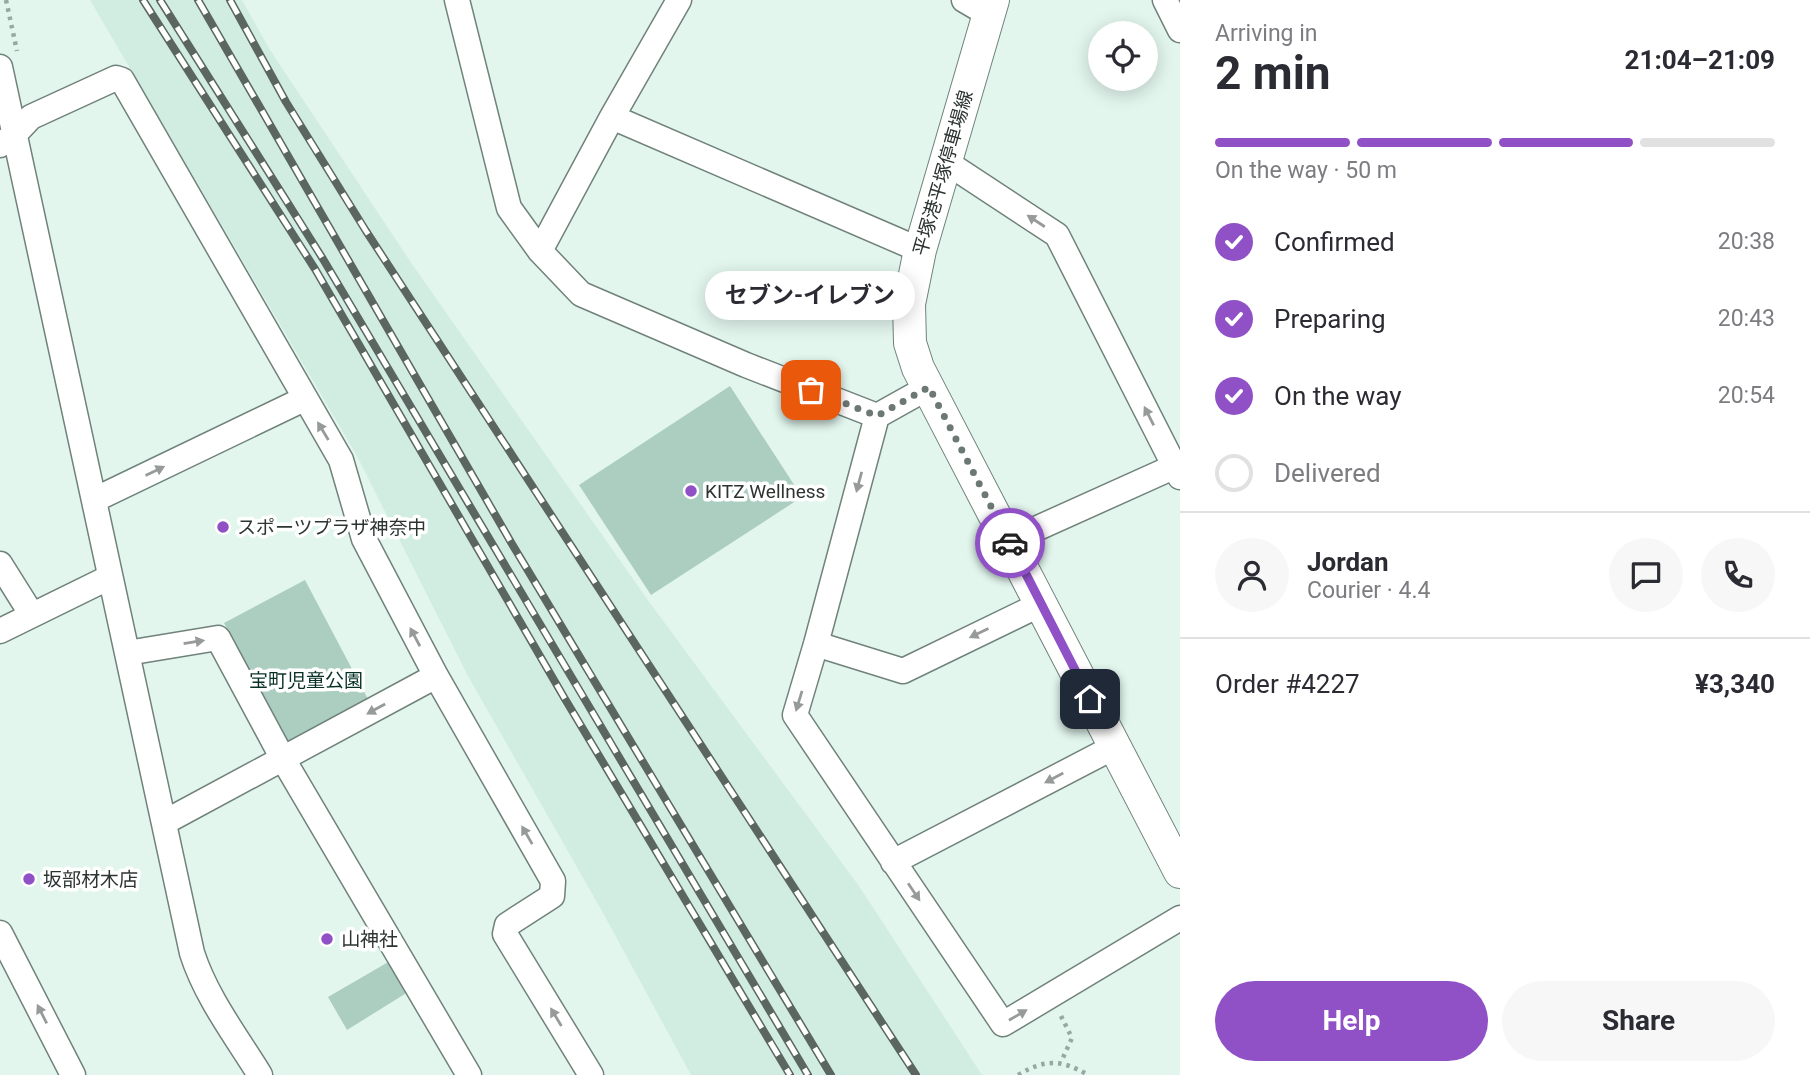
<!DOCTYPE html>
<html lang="en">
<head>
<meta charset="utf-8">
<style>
	body { margin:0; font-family:Roboto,"Noto Sans JP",sans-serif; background:#f7f7f7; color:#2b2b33; height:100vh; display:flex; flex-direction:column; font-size:26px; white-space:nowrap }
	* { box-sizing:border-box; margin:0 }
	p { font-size:23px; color:#7c7c81 }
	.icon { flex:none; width:38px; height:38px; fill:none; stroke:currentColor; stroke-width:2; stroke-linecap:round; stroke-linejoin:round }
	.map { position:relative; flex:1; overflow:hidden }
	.side { display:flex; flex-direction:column; background:#fff; width:630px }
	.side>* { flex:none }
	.tools { position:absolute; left:1088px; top:21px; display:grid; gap:14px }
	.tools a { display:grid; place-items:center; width:70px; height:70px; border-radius:50%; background:#fff; box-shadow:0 4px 18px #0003; font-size:35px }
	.pin { position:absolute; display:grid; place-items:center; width:60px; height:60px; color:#fff; margin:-30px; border-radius:14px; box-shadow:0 4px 10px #0006 }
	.courier { position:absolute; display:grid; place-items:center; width:70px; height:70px; margin:-35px; border:5px solid #9051c7; border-radius:50%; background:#fff; color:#222; box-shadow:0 2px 9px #0007 }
	.bubble { position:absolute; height:49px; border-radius:24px; background:#fff; box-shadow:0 4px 18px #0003; font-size:23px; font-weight:700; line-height:49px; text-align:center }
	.head em { font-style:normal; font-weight:700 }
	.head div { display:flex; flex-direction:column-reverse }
	.head { display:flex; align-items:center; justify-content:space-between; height:119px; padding:0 35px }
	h1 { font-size:46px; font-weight:700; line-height:52px }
	.bar { display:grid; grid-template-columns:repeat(4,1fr); gap:10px 7px; align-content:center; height:84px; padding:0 35px }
	.bar i { height:9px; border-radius:5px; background:#e1e1e2 }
	.bar .current { background:#9051c7 }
	.bar p { grid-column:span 4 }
	.line { display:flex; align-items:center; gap:18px; padding:0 35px; border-top:2px solid #e1e1e2 }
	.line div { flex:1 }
	.round { display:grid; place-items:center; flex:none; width:74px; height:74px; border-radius:37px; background:#f7f7f7 }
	ol { padding:0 35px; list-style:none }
	li { display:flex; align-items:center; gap:21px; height:77px }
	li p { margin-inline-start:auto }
	li .icon { padding:7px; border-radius:50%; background:#9051c7; color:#fff; stroke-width:4 }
	li:last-child { color:#7c7c81 }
	li i { width:38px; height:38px; border:4px solid #e1e1e2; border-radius:50% }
	.primary-button { display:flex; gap:14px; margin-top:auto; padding:14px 35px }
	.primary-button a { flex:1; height:80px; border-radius:42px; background:#9051c7; color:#fff; font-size:28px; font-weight:700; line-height:80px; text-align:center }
	.primary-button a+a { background:#f7f7f7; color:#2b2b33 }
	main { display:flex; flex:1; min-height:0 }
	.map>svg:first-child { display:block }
	.built { fill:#d1ece1 }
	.green { fill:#abcec0 }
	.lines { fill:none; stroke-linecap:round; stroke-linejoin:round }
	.minor-casing { stroke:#70827b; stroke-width:27 }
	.major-casing { stroke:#70827b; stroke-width:34 }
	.path { stroke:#98a7a1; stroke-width:4.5; stroke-dasharray:3.5 5; stroke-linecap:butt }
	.minor { stroke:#fff; stroke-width:24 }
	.major { stroke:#fff; stroke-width:32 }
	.rail-casing { stroke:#5b6662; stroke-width:8 }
	.rail { stroke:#fff; stroke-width:5; stroke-dasharray:16; stroke-linecap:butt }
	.oneway { fill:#969a98 }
	.done { stroke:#6c7873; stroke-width:7; stroke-dasharray:0 12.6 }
	.route { stroke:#9051c7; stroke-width:9 }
	.poi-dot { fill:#9051c7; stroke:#fff; stroke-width:2.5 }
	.labels { text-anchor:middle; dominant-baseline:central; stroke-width:7; stroke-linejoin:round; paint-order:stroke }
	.street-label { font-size:19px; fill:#2c3431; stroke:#fff }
	.poi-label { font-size:19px; fill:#2c3431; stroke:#fff; text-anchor:start }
	.park-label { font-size:19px; fill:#083125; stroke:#fff }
</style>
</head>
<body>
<main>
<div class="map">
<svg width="1180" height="1075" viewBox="0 0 1180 1075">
	<rect width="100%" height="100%" fill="#e2f6ee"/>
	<!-- built -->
	<path class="built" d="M90 0H242L270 50 414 267 647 599 859 886 982 1075H691L602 911 468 676 357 456Z"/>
	<!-- green -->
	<path class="green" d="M730 386 802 497 651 595 579 485Z
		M305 580 370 703 290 746 224 623Z
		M390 961 408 992 347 1030 328 997Z"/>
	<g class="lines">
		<defs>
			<path id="minor" d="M457 0 509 208 540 251 581 294 746 365 877 416
				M964 0 988 14
				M1165 0 1180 30
				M0 67 192 953C206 997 236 1036 260 1075
				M612 117 920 250
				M0 145 14 135 31 117 116 78 122 80 341 460 364 539 436 676 553 881 552 896 507 925 505 934 591 1075
				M946 162 1057 235 1180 477
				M540 251 612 117 679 0
				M929 387 877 416 816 644 795 715 1003 1024 1180 918
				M94 500 304 399
				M1009 541 1180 464
				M0 564 32 615
				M0 631 110 577
				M816 644 903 671 1041 604
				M127 653 218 638 283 759 469 1075
				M165 822 436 676
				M893 862 1114 747
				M0 933 73 1075"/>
			<path id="major" d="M993 0 920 250 909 304 910 343 918 368 1180 872"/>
		</defs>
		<!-- minor casing -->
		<use href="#minor" class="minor-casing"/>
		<!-- major casing -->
		<use href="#major" class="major-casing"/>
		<!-- path -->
		<path class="path" d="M6 0 17 51
			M1061 1016 1072 1038 1061 1062
			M1018 1075C1045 1059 1061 1059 1088 1075"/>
		<!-- minor -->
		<use href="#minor" class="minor"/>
		<!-- major -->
		<use href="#major" class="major"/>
		<defs>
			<path id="rail" d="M143 0 315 269 565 699 790 1075
				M160 0 323 259 808 1075
				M198 0 512 544 831 1075
				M230 0 286 102 366 231 916 1075"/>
		</defs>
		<!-- rail casing -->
		<use href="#rail" class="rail-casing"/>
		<!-- rail -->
		<use href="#rail" class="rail"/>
	</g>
	<!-- one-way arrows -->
	<defs><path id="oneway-solid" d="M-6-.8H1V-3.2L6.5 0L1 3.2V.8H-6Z" transform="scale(1.75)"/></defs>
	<g class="oneway">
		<use href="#oneway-solid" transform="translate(1036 221) rotate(-147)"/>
		<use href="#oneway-solid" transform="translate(1149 416) rotate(-117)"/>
		<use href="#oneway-solid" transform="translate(323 431) rotate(-121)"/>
		<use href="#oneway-solid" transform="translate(155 471) rotate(-26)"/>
		<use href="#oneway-solid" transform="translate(859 482) rotate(105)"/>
		<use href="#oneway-solid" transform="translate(979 633) rotate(154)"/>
		<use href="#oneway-solid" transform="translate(415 637) rotate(-118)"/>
		<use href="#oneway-solid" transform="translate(194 642) rotate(-9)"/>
		<use href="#oneway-solid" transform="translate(799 701) rotate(107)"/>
		<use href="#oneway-solid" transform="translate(376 709) rotate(151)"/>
		<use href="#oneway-solid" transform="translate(1054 778) rotate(152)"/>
		<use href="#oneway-solid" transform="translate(527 835) rotate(-120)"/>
		<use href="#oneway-solid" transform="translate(914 892) rotate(56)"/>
		<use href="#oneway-solid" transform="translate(42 1014) rotate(-117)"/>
		<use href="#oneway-solid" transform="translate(1018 1015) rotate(-30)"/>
		<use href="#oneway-solid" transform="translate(556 1017) rotate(-121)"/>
	</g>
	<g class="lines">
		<!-- done -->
		<path class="done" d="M811 390 877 416 929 387 1010 543"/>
		<!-- route -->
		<path class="route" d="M1010 543 1090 699"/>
	</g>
	<!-- markers -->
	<g class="poi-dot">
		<circle cx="691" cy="491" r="7"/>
		<circle cx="223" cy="527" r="7"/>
		<circle cx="29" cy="879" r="7"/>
		<circle cx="327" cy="939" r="7"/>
	</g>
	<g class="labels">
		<!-- street labels -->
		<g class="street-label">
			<text transform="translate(943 173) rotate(-74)">平塚港平塚停車場線</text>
		</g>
		<!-- poi labels -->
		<g class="poi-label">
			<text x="705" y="491">KITZ Wellness</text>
			<text x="237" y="527">スポーツプラザ神奈中</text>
			<text x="43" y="879">坂部材木店</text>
			<text x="341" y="939">山神社</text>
		</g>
		<!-- park labels -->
		<g class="park-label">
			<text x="306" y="680">宝町児童公園</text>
		</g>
	</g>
</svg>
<div class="tools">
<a><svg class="icon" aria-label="locate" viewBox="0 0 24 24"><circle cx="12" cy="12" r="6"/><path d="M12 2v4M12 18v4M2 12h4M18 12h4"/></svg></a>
</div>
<div class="pin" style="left:811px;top:390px;background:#ea580c"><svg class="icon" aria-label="bag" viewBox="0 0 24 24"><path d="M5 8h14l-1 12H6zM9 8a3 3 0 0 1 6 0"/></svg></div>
<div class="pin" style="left:1090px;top:699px;background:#1f2937"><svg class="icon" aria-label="home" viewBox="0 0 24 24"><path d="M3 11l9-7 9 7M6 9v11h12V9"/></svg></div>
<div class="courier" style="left:1010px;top:543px"><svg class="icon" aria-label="car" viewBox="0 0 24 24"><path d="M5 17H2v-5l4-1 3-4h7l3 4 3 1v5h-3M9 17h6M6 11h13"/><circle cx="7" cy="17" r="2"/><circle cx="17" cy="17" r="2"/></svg></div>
<div class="bubble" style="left:705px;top:271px;width:210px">セブン-イレブン</div>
</div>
<section class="side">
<div class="head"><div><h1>2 min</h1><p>Arriving in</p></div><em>21:04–21:09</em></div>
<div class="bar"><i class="current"></i><i class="current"></i><i class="current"></i><i></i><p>On the way · 50 m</p></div>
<ol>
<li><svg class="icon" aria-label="check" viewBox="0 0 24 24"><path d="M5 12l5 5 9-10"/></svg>Confirmed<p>20:38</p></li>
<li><svg class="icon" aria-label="check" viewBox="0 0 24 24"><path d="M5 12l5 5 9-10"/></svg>Preparing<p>20:43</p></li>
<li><svg class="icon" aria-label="check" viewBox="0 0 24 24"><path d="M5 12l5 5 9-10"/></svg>On the way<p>20:54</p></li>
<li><i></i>Delivered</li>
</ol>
<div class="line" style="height:126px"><a class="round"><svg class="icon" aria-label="person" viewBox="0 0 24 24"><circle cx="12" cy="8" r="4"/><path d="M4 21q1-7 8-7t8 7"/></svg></a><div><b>Jordan</b><p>Courier · 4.4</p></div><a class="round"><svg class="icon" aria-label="chat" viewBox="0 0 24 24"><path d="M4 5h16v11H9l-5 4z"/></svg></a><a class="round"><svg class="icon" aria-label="phone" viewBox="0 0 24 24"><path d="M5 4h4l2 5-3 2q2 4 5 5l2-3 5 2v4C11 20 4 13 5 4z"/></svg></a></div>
<div class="line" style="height:91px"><div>Order #4227</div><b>¥3,340</b></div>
<div class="primary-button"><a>Help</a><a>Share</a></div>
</section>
</main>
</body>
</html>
